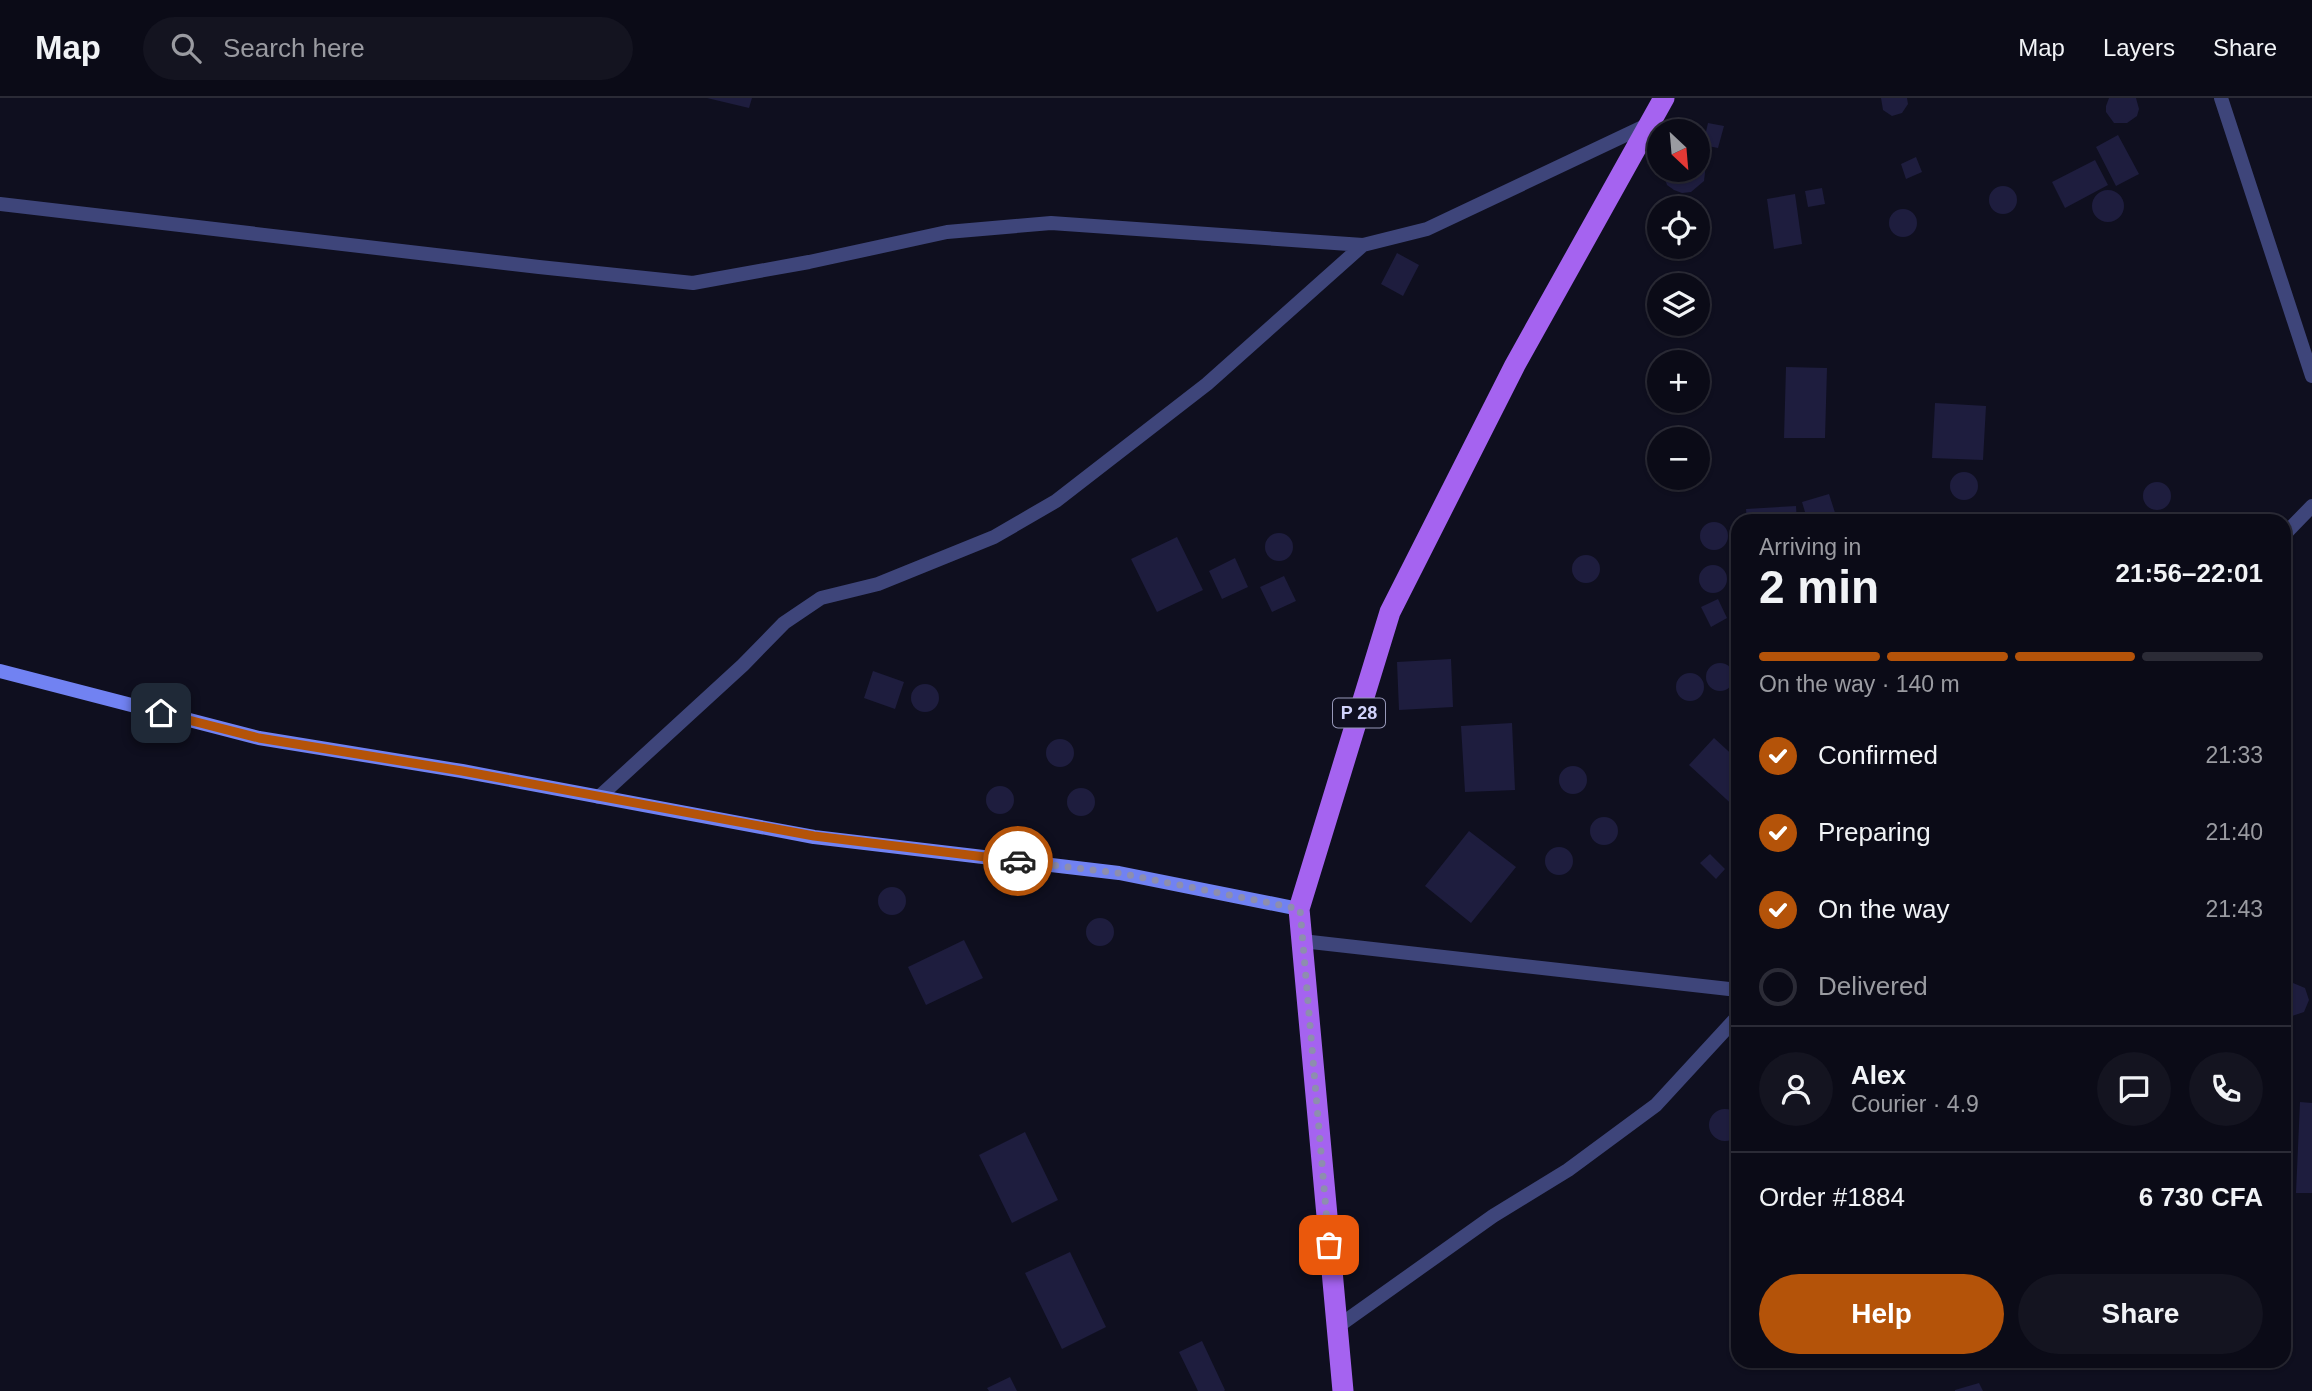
<!DOCTYPE html>
<html lang="en">
<head>
<meta charset="utf-8">
<style>
	body { margin:0; font-family:Helvetica,sans-serif; background:#141420; color:#f1f3f6; height:100vh; display:flex; flex-direction:column; font-size:26px; white-space:nowrap }
	* { box-sizing:border-box; margin:0 }
	p { font-size:23px; color:#9a9ba1 }
	.icon { flex:none; width:38px; height:38px; fill:none; stroke:currentColor; stroke-width:2; stroke-linecap:round; stroke-linejoin:round }
	.map { position:relative; flex:1; overflow:hidden }
	.side { position:absolute; left:1731px; top:416px; width:560px; height:854px; display:flex; flex-direction:column; background:#0b0b17; border-radius:21px; box-shadow:0 2px 5px #0004,0 0 0 2px #2b2b36 }
	.side>* { flex:none }
	.needle { width:46px; rotate:154deg }
	.controls { position:absolute; left:1647px; top:21px; display:grid; gap:14px }
	.controls a { display:grid; place-items:center; width:63px; height:63px; border-radius:50%; background:#0b0b17; box-shadow:0 2px 5px #0004,0 0 0 2px #2b2b36; font-size:35px }
	.pin { position:absolute; display:grid; place-items:center; width:60px; height:60px; color:#fff; margin:-30px; border-radius:14px; box-shadow:0 4px 10px #0006 }
	.courier { position:absolute; display:grid; place-items:center; width:70px; height:70px; margin:-35px; border:5px solid #b45309; border-radius:50%; background:#fff; color:#222; box-shadow:0 2px 9px #0007 }
	.headline em { font-style:normal; font-weight:700 }
	.headline div { display:flex; flex-direction:column-reverse }
	.headline { display:flex; align-items:center; justify-content:space-between; height:119px; padding:0 28px }
	h1 { font-size:46px; font-weight:700; line-height:52px }
	.bar { display:grid; grid-template-columns:repeat(4,1fr); gap:10px 7px; align-content:center; height:84px; padding:0 28px }
	.bar i { height:9px; border-radius:5px; background:#2b2b36 }
	.bar .selected { background:#b45309 }
	.bar p { grid-column:span 4 }
	.line { display:flex; align-items:center; gap:18px; padding:0 28px; border-top:2px solid #2b2b36 }
	.line div { flex:1 }
	.round { display:grid; place-items:center; flex:none; width:74px; height:74px; border-radius:37px; background:#141420 }
	ol { padding:0 28px; list-style:none }
	li { display:flex; align-items:center; gap:21px; height:77px }
	li p { margin-inline-start:auto }
	li .icon { padding:7px; border-radius:50%; background:#b45309; color:#fff; stroke-width:4 }
	li:last-child { color:#9a9ba1 }
	li i { width:38px; height:38px; border:4px solid #2b2b36; border-radius:50% }
	.primary-button { display:flex; gap:14px; margin-top:auto; padding:14px 28px }
	.primary-button a { flex:1; height:80px; border-radius:42px; background:#b45309; color:#fff; font-size:28px; font-weight:700; line-height:80px; text-align:center }
	.primary-button a+a { background:#141420; color:#f1f3f6 }
	header { display:flex; align-items:center; gap:42px; box-sizing:border-box; height:98px; padding:0 35px; background:#0b0b17; border-bottom:2px solid #2b2b36 }
	header strong { font-size:33px }
	nav { display:flex; gap:38px; margin-inline-start:auto; font-size:24px }
	.search { width:490px; height:63px; background:#141420; display:flex; align-items:center; gap:18px; box-sizing:border-box; padding:0 24px; border-radius:38px; color:#9a9ba1; font-size:26px }
	.map>svg:first-child { display:block }
	.building { fill:#1e1d3e }
	.lines { fill:none; stroke-linecap:round; stroke-linejoin:round }
	.street { stroke:#3e457a; stroke-width:14 }
	.secondary { stroke:#7182f2; stroke-width:14 }
	.primary { stroke:#a563f0; stroke-width:21 }
	.done { stroke:#8d8eae; stroke-width:7; stroke-dasharray:0 12.6 }
	.route { stroke:#b45309; stroke-width:9 }
	.labels { text-anchor:middle; dominant-baseline:central; stroke-width:5; stroke-linejoin:round; paint-order:stroke }
	.shield { fill:#0f0f1f; stroke:#9798b9; stroke-width:2 }
	.shield-label { font-size:18px; font-weight:bold; fill:#d1d3fb }
</style>
</head>
<body>
<header>
<strong>Map</strong>
<div class="search"><svg class="icon" aria-label="search" viewBox="0 0 24 24"><circle cx="10" cy="10" r="6"/><path d="M15 15l6 6"/></svg>Search here</div>
<nav><a>Map</a><a>Layers</a><a>Share</a></nav>
</header>
<div class="map">
<svg width="2312" height="1293" viewBox="0 0 2312 1293">
	<rect width="100%" height="100%" fill="#0f0f1f"/>
	<!-- building -->
	<path class="building" d="M707 0H752L749 10Z
		M1881 0H1907L1908 6 1902 15 1892 18 1883 12Z
		M2109 0H2136L2139 11 2137 18 2127 25H2114L2106 14V8Z
		M1683 21 1697 26 1694 33H1677Z
		M1708 25 1724 28 1718 50 1703 47Z
		M2118 37 2139 76 2116 88 2096 49Z
		M1698 56 1706 66 1704 83 1691 94 1682 95 1674 92 1667 87 1662 72H1698Z
		M1916 59 1922 74 1906 81 1901 66Z
		M2095 62 2108 87 2065 110 2052 84Z
		M1989 102a14 14 0 1 1 28 0a14 14 0 1 1-28 0Z
		M1822 90 1825 106 1808 109 1805 93Z
		M2092 108a16 16 0 1 1 32 0a16 16 0 1 1-32 0Z
		M1795 96 1802 146 1774 151 1767 101Z
		M1889 125a14 14 0 1 1 28 0a14 14 0 1 1-28 0Z
		M1397 155 1419 167 1403 198 1381 186Z
		M1786 269 1827 270 1825 340H1784Z
		M1935 305 1986 308 1983 362 1932 360Z
		M1950 388a14 14 0 1 1 28 0a14 14 0 1 1-28 0Z
		M2143 398a14 14 0 1 1 28 0a14 14 0 1 1-28 0Z
		M1829 396 1838 424H1808L1802 404Z
		M1796 408 1797 424H1747L1746 411Z
		M1948 419H1954L1962 424H1939Z
		M1700 438a14 14 0 1 1 28 0a14 14 0 1 1-28 0Z
		M1265 449a14 14 0 1 1 28 0a14 14 0 1 1-28 0Z
		M1177 439 1203 492 1157 514 1131 461Z
		M1572 471a14 14 0 1 1 28 0a14 14 0 1 1-28 0Z
		M1235 460 1248 489 1222 501 1209 473Z
		M1699 481a14 14 0 1 1 28 0a14 14 0 1 1-28 0Z
		M1284 478 1296 503 1272 514 1260 489Z
		M1718 501 1727 520 1711 529 1701 509Z
		M1737 527H1738V546L1732 544Z
		M1451 561 1453 609 1399 612 1397 564Z
		M1706 579a14 14 0 1 1 28 0a14 14 0 1 1-28 0Z
		M873 573 904 584 895 611 864 600Z
		M1676 589a14 14 0 1 1 28 0a14 14 0 1 1-28 0Z
		M911 600a14 14 0 1 1 28 0a14 14 0 1 1-28 0Z
		M1512 625 1515 692 1465 694 1461 628Z
		M1714 640 1738 662V712L1689 667Z
		M1046 655a14 14 0 1 1 28 0a14 14 0 1 1-28 0Z
		M1559 682a14 14 0 1 1 28 0a14 14 0 1 1-28 0Z
		M986 702a14 14 0 1 1 28 0a14 14 0 1 1-28 0Z
		M1067 704a14 14 0 1 1 28 0a14 14 0 1 1-28 0Z
		M1590 733a14 14 0 1 1 28 0a14 14 0 1 1-28 0Z
		M1469 733 1516 769 1471 825 1425 788Z
		M1545 763a14 14 0 1 1 28 0a14 14 0 1 1-28 0Z
		M1710 756 1725 771 1716 781 1700 765Z
		M878 803a14 14 0 1 1 28 0a14 14 0 1 1-28 0Z
		M1086 834a14 14 0 1 1 28 0a14 14 0 1 1-28 0Z
		M964 842 983 880 926 907 908 869Z
		M2293 885 2305 890 2309 902 2304 914 2292 918 2284 915V888Z
		M2300 1004 2312 1005V1095H2296Z
		M1709 1027a16 16 0 1 1 32 0a16 16 0 1 1-32 0Z
		M1025 1034 1058 1102 1012 1125 979 1057Z
		M1070 1154 1106 1229 1062 1251 1025 1175Z
		M1202 1243 1225 1292 1224 1293H1198L1179 1254Z
		M1010 1279 1017 1293H989L987 1290Z
		M1979 1285 1983 1293H1955V1292Z"/>
	<g class="lines">
		<!-- street -->
		<path class="street" d="M2221 0 2312 278
			M0 106 539 169 693 185 809 164 947 134 1051 125 1363 147
			M2284 437 2312 408
			M599 699 743 567 784 525 821 500 878 486 994 439 1056 403 1207 286 1363 147 1427 131 1649 26
			M1302 843 1738 892
			M1337 1229 1493 1118 1568 1072 1656 1007 1738 918"/>
		<!-- secondary -->
		<path class="secondary" d="M0 573 259 640 462 673 814 739 1119 775 1299 811"/>
		<!-- primary -->
		<path class="primary" d="M1343 1293 1299 811 1390 514 1515 267 1664 0"/>
	</g>
	<g class="lines">
		<!-- done -->
		<path class="done" d="M1018 763 1119 775 1300 811 1329 1147"/>
		<!-- route -->
		<path class="route" d="M161 615 259 640 462 673 814 738 1018 763"/>
	</g>
	<g class="labels">
		<!-- shield labels -->
		<rect class="shield" x="1333" y="600.5" width="52" height="29" rx="5"/>
		<g class="shield-label">
			<text x="1359" y="615">P 28</text>
		</g>
	</g>
</svg>
<div class="controls">
<a><svg class="needle" viewBox="-14 -14 28 28"><path d="M0-13l5 13h-10z" fill="#e53935"/><path d="M0 13l5-13h-10z" fill="#9a9ba1"/></svg></a>
<a><svg class="icon" aria-label="locate" viewBox="0 0 24 24"><circle cx="12" cy="12" r="6"/><path d="M12 2v4M12 18v4M2 12h4M18 12h4"/></svg></a>
<a><svg class="icon" aria-label="layers" viewBox="0 0 24 24"><path d="M12 4l9 5-9 5-9-5zM3 14l9 5 9-5"/></svg></a>
<a>+</a>
<a>−</a>
</div>
<div class="pin" style="left:1329px;top:1147px;background:#ea580c"><svg class="icon" aria-label="bag" viewBox="0 0 24 24"><path d="M5 8h14l-1 12H6zM9 8a3 3 0 0 1 6 0"/></svg></div>
<div class="pin" style="left:161px;top:615px;background:#1f2937"><svg class="icon" aria-label="home" viewBox="0 0 24 24"><path d="M3 11l9-7 9 7M6 9v11h12V9"/></svg></div>
<div class="courier" style="left:1018px;top:763px"><svg class="icon" aria-label="car" viewBox="0 0 24 24"><path d="M5 17H2v-5l4-1 3-4h7l3 4 3 1v5h-3M9 17h6M6 11h13"/><circle cx="7" cy="17" r="2"/><circle cx="17" cy="17" r="2"/></svg></div>
<section class="side">
<div class="headline"><div><h1>2 min</h1><p>Arriving in</p></div><em>21:56–22:01</em></div>
<div class="bar"><i class="selected"></i><i class="selected"></i><i class="selected"></i><i></i><p>On the way · 140 m</p></div>
<ol>
<li><svg class="icon" aria-label="check" viewBox="0 0 24 24"><path d="M5 12l5 5 9-10"/></svg>Confirmed<p>21:33</p></li>
<li><svg class="icon" aria-label="check" viewBox="0 0 24 24"><path d="M5 12l5 5 9-10"/></svg>Preparing<p>21:40</p></li>
<li><svg class="icon" aria-label="check" viewBox="0 0 24 24"><path d="M5 12l5 5 9-10"/></svg>On the way<p>21:43</p></li>
<li><i></i>Delivered</li>
</ol>
<div class="line" style="height:126px"><a class="round"><svg class="icon" aria-label="person" viewBox="0 0 24 24"><circle cx="12" cy="8" r="4"/><path d="M4 21q1-7 8-7t8 7"/></svg></a><div><b>Alex</b><p>Courier · 4.9</p></div><a class="round"><svg class="icon" aria-label="chat" viewBox="0 0 24 24"><path d="M4 5h16v11H9l-5 4z"/></svg></a><a class="round"><svg class="icon" aria-label="phone" viewBox="0 0 24 24"><path d="M5 4h4l2 5-3 2q2 4 5 5l2-3 5 2v4C11 20 4 13 5 4z"/></svg></a></div>
<div class="line" style="height:91px"><div>Order #1884</div><b>6 730 CFA</b></div>
<div class="primary-button"><a>Help</a><a>Share</a></div>
</section>
</div>
</body>
</html>
